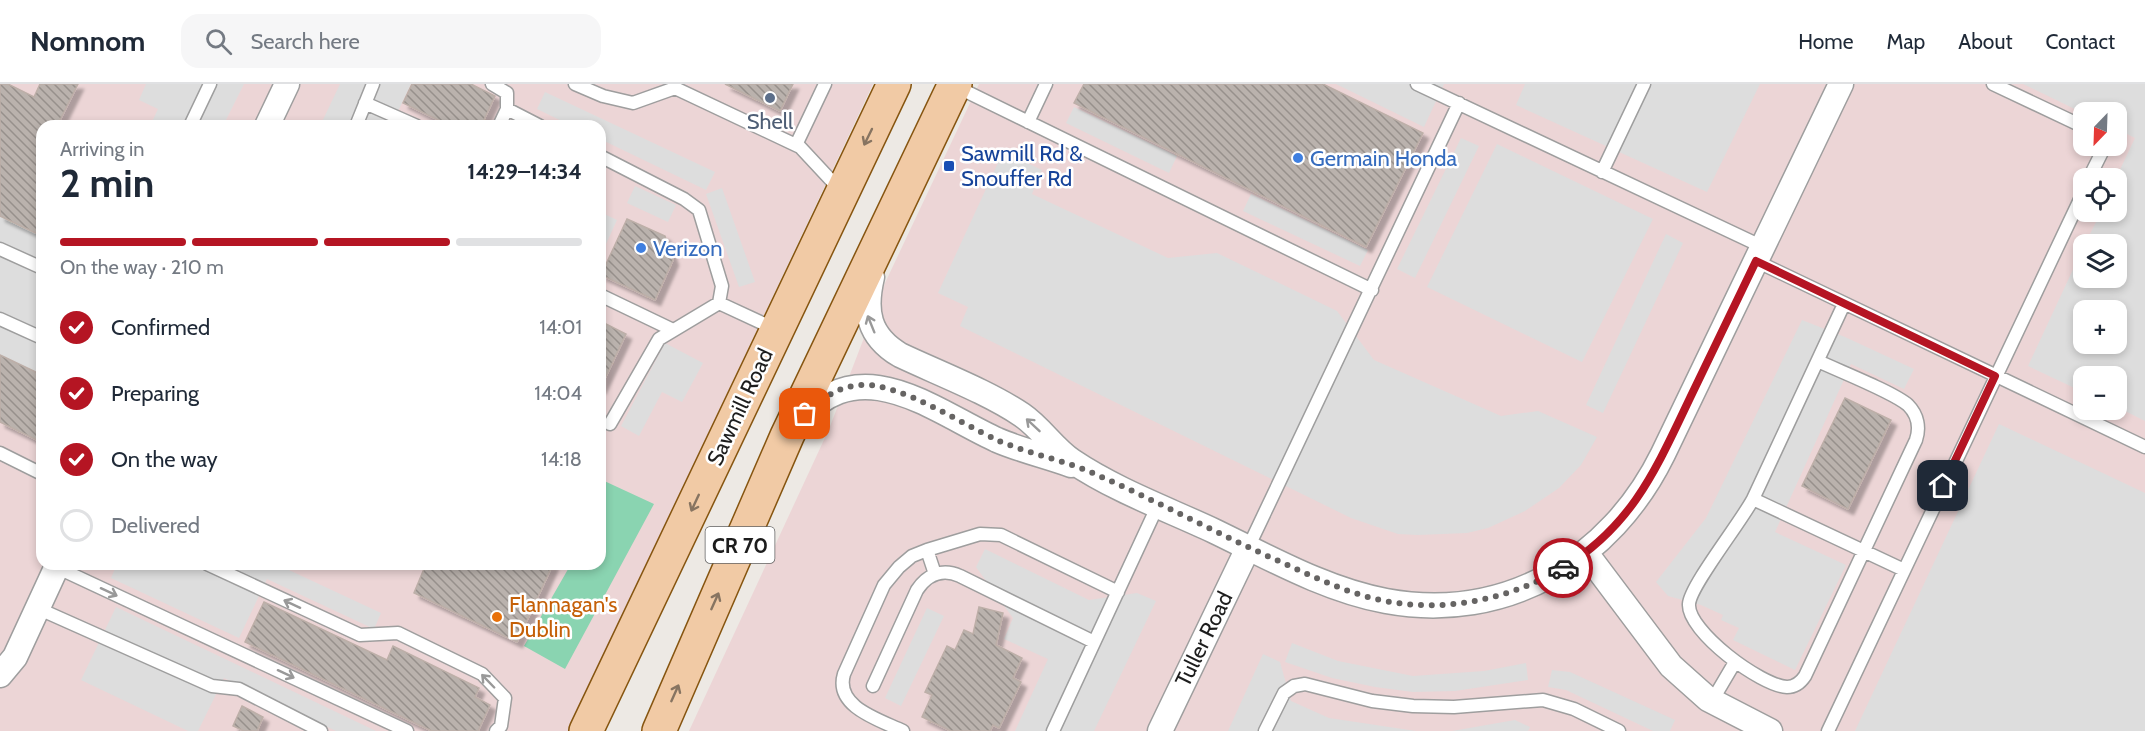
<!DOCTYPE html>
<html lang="en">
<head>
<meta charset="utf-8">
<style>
	body { margin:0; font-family:Cabin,sans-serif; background:#f6f6f7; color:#1f2937; height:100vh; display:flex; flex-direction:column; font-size:22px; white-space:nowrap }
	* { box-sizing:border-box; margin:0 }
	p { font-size:20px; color:#747a83 }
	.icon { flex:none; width:33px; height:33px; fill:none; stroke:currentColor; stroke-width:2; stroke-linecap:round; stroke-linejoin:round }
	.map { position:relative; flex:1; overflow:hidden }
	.sheet { position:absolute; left:36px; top:36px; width:570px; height:450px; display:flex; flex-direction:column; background:#fff; border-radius:18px; box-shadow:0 3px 9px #0003 }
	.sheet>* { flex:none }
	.needle { width:39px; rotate:203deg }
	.controls { position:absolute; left:2073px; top:18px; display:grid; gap:12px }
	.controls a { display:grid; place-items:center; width:54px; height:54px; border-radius:12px; background:#fff; box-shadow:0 3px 9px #0003; font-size:30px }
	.pin { position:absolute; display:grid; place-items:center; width:51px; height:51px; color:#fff; margin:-26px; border-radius:12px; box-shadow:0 3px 9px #0006 }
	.courier { position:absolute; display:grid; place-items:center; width:60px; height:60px; margin:-30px; border:4px solid #b51523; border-radius:50%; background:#fff; color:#222; box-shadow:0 2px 8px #0007 }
	.overview em { font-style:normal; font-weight:700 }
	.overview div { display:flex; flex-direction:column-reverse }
	.overview { display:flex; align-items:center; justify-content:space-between; height:102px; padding:0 24px }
	h1 { font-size:39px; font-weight:700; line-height:45px }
	.bar { display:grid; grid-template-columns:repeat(4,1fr); gap:9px 6px; align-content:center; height:72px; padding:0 24px }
	.bar i { height:8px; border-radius:4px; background:#e0e1e3 }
	.bar .active { background:#b51523 }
	.bar p { grid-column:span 4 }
	ol { padding:0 24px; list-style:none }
	li { display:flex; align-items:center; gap:18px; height:66px }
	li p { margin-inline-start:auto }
	li .icon { padding:6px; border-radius:50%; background:#b51523; color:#fff; stroke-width:4 }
	li:last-child { color:#747a83 }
	li i { width:33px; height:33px; border:3px solid #e0e1e3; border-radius:50% }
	header { display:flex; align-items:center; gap:36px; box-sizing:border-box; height:84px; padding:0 30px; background:#fff; border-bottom:2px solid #e0e1e3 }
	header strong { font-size:28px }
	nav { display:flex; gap:33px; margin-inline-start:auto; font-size:21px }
	.search { width:420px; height:54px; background:#f6f6f7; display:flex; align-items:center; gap:15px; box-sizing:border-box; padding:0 21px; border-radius:18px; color:#747a83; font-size:22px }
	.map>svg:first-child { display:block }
	.commercial { fill:#ecd5d6; fill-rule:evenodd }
	.pitch { fill:#8ad4b1 }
	.parking { fill:#ddd; fill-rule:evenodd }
	.building { fill:url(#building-back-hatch); stroke:#bdafa8; stroke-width:1.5; filter:url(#shadow) }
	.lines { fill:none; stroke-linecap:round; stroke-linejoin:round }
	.service-casing { stroke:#9e9e9e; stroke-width:15 }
	.minor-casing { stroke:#9e9e9e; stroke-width:27 }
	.primary-casing { stroke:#865510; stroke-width:36 }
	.service { stroke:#fff; stroke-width:12 }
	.minor { stroke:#fff; stroke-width:24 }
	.primary { stroke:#f1caa5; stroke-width:33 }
	.oneway { stroke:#877461 }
	.oneway2 { stroke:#999 }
	.done { stroke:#666463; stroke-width:6; stroke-dasharray:0 10.8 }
	.route { stroke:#b51523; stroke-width:8 }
	.service-dot { fill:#5c6f8a; stroke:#fff; stroke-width:2 }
	.shop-dot { fill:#3f7fe0; stroke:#fff; stroke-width:2 }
	.transit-dot { fill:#1a4fb4; stroke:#fff; stroke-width:2 }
	.food-dot { fill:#e8710a; stroke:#fff; stroke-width:2 }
	.labels { text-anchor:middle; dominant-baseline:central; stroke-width:5; stroke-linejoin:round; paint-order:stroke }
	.shield { fill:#fff; stroke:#616161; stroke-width:1.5 }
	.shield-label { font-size:21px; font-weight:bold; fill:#1d1d1d }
	.service-label { font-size:22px; fill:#4e5e75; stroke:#fff }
	.transit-label { font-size:22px; fill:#164399; stroke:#fff; text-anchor:start }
	.shop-label { font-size:22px; fill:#366cbe; stroke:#fff; text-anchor:start }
	.street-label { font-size:22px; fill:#1d1d1d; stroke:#fff }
	.food-label { font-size:22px; fill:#c56008; stroke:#fff; text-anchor:start }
</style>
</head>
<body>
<header>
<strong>Nomnom</strong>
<div class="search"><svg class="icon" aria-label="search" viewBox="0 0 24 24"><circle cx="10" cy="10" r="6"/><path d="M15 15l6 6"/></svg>Search here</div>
<nav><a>Home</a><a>Map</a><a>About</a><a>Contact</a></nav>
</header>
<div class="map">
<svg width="2145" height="647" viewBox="0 0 2145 647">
	<defs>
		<pattern id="building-back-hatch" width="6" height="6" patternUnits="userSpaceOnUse" patternTransform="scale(1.5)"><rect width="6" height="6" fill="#bab2ad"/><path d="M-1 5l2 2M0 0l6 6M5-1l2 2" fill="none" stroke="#97908c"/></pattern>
		<filter id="shadow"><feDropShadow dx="5.5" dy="5.5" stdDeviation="1.5" flood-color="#0004"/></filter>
	</defs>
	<rect width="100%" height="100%" fill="#ede9e4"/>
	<!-- commercial -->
	<path class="commercial" d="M0 0H873L568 647H0ZM42 42H600V480H42Z
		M979 0H2145V647H689L829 345 885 199ZM2084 28H2116V62H2084ZM2084 94H2116V128H2084ZM2084 160H2116V194H2084ZM2084 226H2116V260H2084ZM2084 292H2116V326H2084Z"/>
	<!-- pitch -->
	<path class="pitch" d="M600 395 654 420 565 585 524 562 571 480H600Z"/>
	<!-- parking -->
	<path class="parking" d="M146 0H244L223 42H150L158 25 139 16Z
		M340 0H411L391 42H320Z
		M1336 0H1444L1424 43Z
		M1525 0H1760L1707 108 1516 21Z
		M2023 0H2145V337L2117 323 2116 292H2084L2083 308 2028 282 2083 164 2084 194H2116V160H2085L2101 128H2116V94L2135 54 2117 45 2116 28 2083 29ZM2084 226H2116V260H2084Z
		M545 8 715 88 706 106 600 55V42H572L537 25Z
		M1074 23 1177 72 1169 89 1066 39Z
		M1461 54 1479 62 1415 194 1397 185Z
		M1497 60 1653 135 1582 278 1427 203Z
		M1003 68 1042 86 1032 110 1168 174 1217 169 1337 227 1374 276 1501 332 1538 327 1597 353 1581 381 1559 404 1525 427 1488 444 1467 449 1418 451 1398 450 1351 434 960 242 968 223 938 209Z
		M635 102 676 121 668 138 627 119Z
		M722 104 755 198 739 203 706 110Z
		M1251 110 1368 166 1360 182 1243 127Z
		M600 128 617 136 600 173Z
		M0 132 42 152V291L0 271Z
		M1666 150 1683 159 1603 329 1586 321Z
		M1802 236 1845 253 1914 285 1904 305 1851 280 1775 448 1846 481 1795 586 1733 556 1739 544 1721 536 1723 531 1701 521 1668 512 1656 498 1706 434Z
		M665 259 703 279 682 318 662 308 639 352 621 342Z
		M1999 340 2145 409V647H1855Z
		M985 465 1089 516 1137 509 1156 517 1094 647H1015L1048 575 1004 555 1013 534 976 483Z
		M117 480H276L381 529 374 545 267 495 239 554 111 494Z
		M116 523 376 647H336L224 594 198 647H188L81 596Z
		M927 524 944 532 901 622 885 614Z
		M1292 559 1338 577 1413 592 1484 587 1526 579 1528 596 1455 607 1413 608 1375 603 1332 594 1285 578Z
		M1263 570 1280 578 1291 617 1329 634 1416 647H1228Z
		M1552 586 1570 588 1675 636 1670 647H1653L1566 606 1548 603Z
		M1515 636 1530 643 1528 647H1452Z"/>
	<!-- building -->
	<path class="building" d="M0 0H8L34 13 40 0H78L57 42H42V152L0 132Z
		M412 0H471L495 12 481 42H451L403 19Z
		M725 0H793L780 27Z
		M1084 0H1323L1423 49 1366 163 1074 19Z
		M627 135 665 152 673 176 655 216 601 191Z
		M600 237 626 250 600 305Z
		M0 271 42 291V346L37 356 0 338Z
		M1845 314 1891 336 1848 425 1802 402Z
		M426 480H553L517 558 414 509Z
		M264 518 387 576 393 562 479 604 475 613 490 621 478 647H432L245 558Z
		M979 523 1003 529 996 561 1022 574 1013 594 1021 598 999 644 993 641 990 647H951L922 633 932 611 925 608 947 562 955 566 964 546 973 550Z
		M242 622 263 633 257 647H244L233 642Z"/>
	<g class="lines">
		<defs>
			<path id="service" d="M492 0 507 9V25
				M575 0 603 12 633 19 675 4 800 63 841 107
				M1417 0 1763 163
				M1993 0 2084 43
				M955 2 1372 206
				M365 19 417 42
				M1028 38 1046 0
				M190 42 210 0
				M356 42 373 0
				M499 42 507 25 540 42
				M796 61 825 0
				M600 72 684 115 699 126 722 202 719 219
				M1602 88 1644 0
				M2089 94 2105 62
				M0 165 42 184
				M1756 177 2145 363
				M600 211 673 246
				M0 235 42 254
				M1818 277C1839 287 1893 308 1908 321 1918 331 1920 344 1916 356L1805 592C1801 598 1795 603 1787 603 1761 602 1687 547 1689 520 1690 502 1741 438 1753 415L1844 220
				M610 340 659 255 719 219 775 245
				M0 369 42 390
				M1753 415 1904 486
				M1248 464 1459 19
				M927 466 935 490
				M207 480 360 551 398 549 482 590 505 614 501 642 496 647
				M56 483 407 647
				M37 524 212 602 239 605 321 647
				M873 602 917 506C927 491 942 484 960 492L1094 558
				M1712 617 1735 578
				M903 647C880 636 834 623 844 590L884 501 899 483 912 472 927 466 980 450 1001 451 1118 508
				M1053 647 1158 421
				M1265 647 1284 609 1294 602 1305 600 1372 617 1413 622 1454 623 1543 616 1574 625 1619 647
				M1828 647 2084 107"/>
			<path id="minor" d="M267 42 287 0
				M872 193C864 227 868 252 900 271 938 289 988 308 1022 331 1041 344 1053 364 1072 377 1115 406 1167 425 1214 447 1268 473 1326 506 1386 517 1506 539 1611 476 1663 370L1841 0
				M800 336C861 265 932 326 997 356 1020 366 1046 372 1071 381
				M1586 469 1671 582 1708 615 1770 647
				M0 591 15 573 58 480
				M1160 647 1248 464"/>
			<path id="primary" d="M586 647 894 0
				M659 647 787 352 955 0"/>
		</defs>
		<!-- service casing -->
		<use href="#service" class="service-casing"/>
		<!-- minor casing -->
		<use href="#minor" class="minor-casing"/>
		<!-- primary casing -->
		<use href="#primary" class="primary-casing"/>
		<!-- service -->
		<use href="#service" class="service"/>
		<!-- minor -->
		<use href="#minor" class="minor"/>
		<!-- primary -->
		<use href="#primary" class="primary"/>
	</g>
	<!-- one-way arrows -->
	<defs><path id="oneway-shaft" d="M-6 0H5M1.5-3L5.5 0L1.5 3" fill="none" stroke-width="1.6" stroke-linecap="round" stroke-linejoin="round" transform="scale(1.5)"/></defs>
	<g class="oneway">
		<use href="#oneway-shaft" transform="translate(868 53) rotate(116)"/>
		<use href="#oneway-shaft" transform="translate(695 419) rotate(115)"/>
		<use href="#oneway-shaft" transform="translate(715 517) rotate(-66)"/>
		<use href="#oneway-shaft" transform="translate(675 609) rotate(-66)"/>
	</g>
	<g class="oneway2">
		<use href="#oneway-shaft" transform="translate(871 240) rotate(-112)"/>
		<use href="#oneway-shaft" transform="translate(1033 341) rotate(-137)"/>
		<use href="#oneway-shaft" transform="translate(109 508) rotate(25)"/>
		<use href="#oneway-shaft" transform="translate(292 520) rotate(-155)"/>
		<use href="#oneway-shaft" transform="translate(286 590) rotate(25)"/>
		<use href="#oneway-shaft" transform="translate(488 597) rotate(-134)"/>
	</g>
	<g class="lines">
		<!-- done -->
		<path class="done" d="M805 330C822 314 840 301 864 301 901 300 962 340 997 356 1029 370 1064 376 1095 390 1159 418 1220 451 1283 479 1316 494 1349 510 1385 517 1446 529 1510 515 1563 484"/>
		<!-- route -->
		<path class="route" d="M1563 484C1633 441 1656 385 1690 314 1712 269 1734 223 1756 177L1995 292 1943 402"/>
	</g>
	<!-- markers -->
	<circle class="service-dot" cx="770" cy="14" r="6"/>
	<g class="shop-dot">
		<circle cx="1298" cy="74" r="6"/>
		<circle cx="641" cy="164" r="6"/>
	</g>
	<rect class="transit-dot" x="943" y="76" width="12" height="12" rx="3"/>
	<circle class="food-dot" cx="497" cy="533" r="6"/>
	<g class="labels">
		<!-- shield labels -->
		<rect class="shield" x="705.5" y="443" width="69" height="36" rx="4.5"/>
		<g class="shield-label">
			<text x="740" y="461">CR 70</text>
		</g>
		<!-- service labels -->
		<g class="service-label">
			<text x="770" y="37">Shell</text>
		</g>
		<!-- transit labels -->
		<g class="transit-label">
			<text x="961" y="69">Sawmill Rd &amp;<tspan x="961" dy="25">Snouffer Rd</tspan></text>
		</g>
		<!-- shop labels -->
		<g class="shop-label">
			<text x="1310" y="74">Germain Honda</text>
			<text x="653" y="164">Verizon</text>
		</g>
		<!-- street labels -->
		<g class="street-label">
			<text transform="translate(740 323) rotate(-65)">Sawmill Road</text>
			<text transform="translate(1204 555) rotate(-64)">Tuller Road</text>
		</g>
		<!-- food labels -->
		<g class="food-label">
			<text x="509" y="520">Flannagan's<tspan x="509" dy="25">Dublin</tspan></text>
		</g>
	</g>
</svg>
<div class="controls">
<a><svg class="needle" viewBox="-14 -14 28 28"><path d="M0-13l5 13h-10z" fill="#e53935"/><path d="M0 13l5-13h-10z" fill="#747a83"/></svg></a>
<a><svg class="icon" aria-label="locate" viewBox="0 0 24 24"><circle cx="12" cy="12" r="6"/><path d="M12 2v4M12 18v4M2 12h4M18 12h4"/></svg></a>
<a><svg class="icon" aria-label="layers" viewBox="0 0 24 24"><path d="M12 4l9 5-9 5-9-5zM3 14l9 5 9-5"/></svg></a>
<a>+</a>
<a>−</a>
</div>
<div class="pin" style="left:805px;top:330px;background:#ea580c"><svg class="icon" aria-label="bag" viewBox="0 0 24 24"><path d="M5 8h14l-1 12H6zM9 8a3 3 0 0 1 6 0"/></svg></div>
<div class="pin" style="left:1943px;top:402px;background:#1f2937"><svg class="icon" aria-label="home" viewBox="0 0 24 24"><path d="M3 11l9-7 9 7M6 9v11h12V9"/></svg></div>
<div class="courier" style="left:1563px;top:484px"><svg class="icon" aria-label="car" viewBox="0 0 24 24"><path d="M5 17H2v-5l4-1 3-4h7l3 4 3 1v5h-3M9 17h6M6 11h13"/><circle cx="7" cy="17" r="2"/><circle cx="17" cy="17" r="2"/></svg></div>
<section class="sheet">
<div class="overview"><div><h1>2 min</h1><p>Arriving in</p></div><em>14:29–14:34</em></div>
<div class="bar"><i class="active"></i><i class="active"></i><i class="active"></i><i></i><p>On the way · 210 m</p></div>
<ol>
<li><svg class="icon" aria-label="check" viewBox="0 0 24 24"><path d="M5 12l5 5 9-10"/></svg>Confirmed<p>14:01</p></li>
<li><svg class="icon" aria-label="check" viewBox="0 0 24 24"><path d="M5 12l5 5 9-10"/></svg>Preparing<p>14:04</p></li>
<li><svg class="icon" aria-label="check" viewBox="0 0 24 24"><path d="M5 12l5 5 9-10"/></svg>On the way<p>14:18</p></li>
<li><i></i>Delivered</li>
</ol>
</section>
</div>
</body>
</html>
